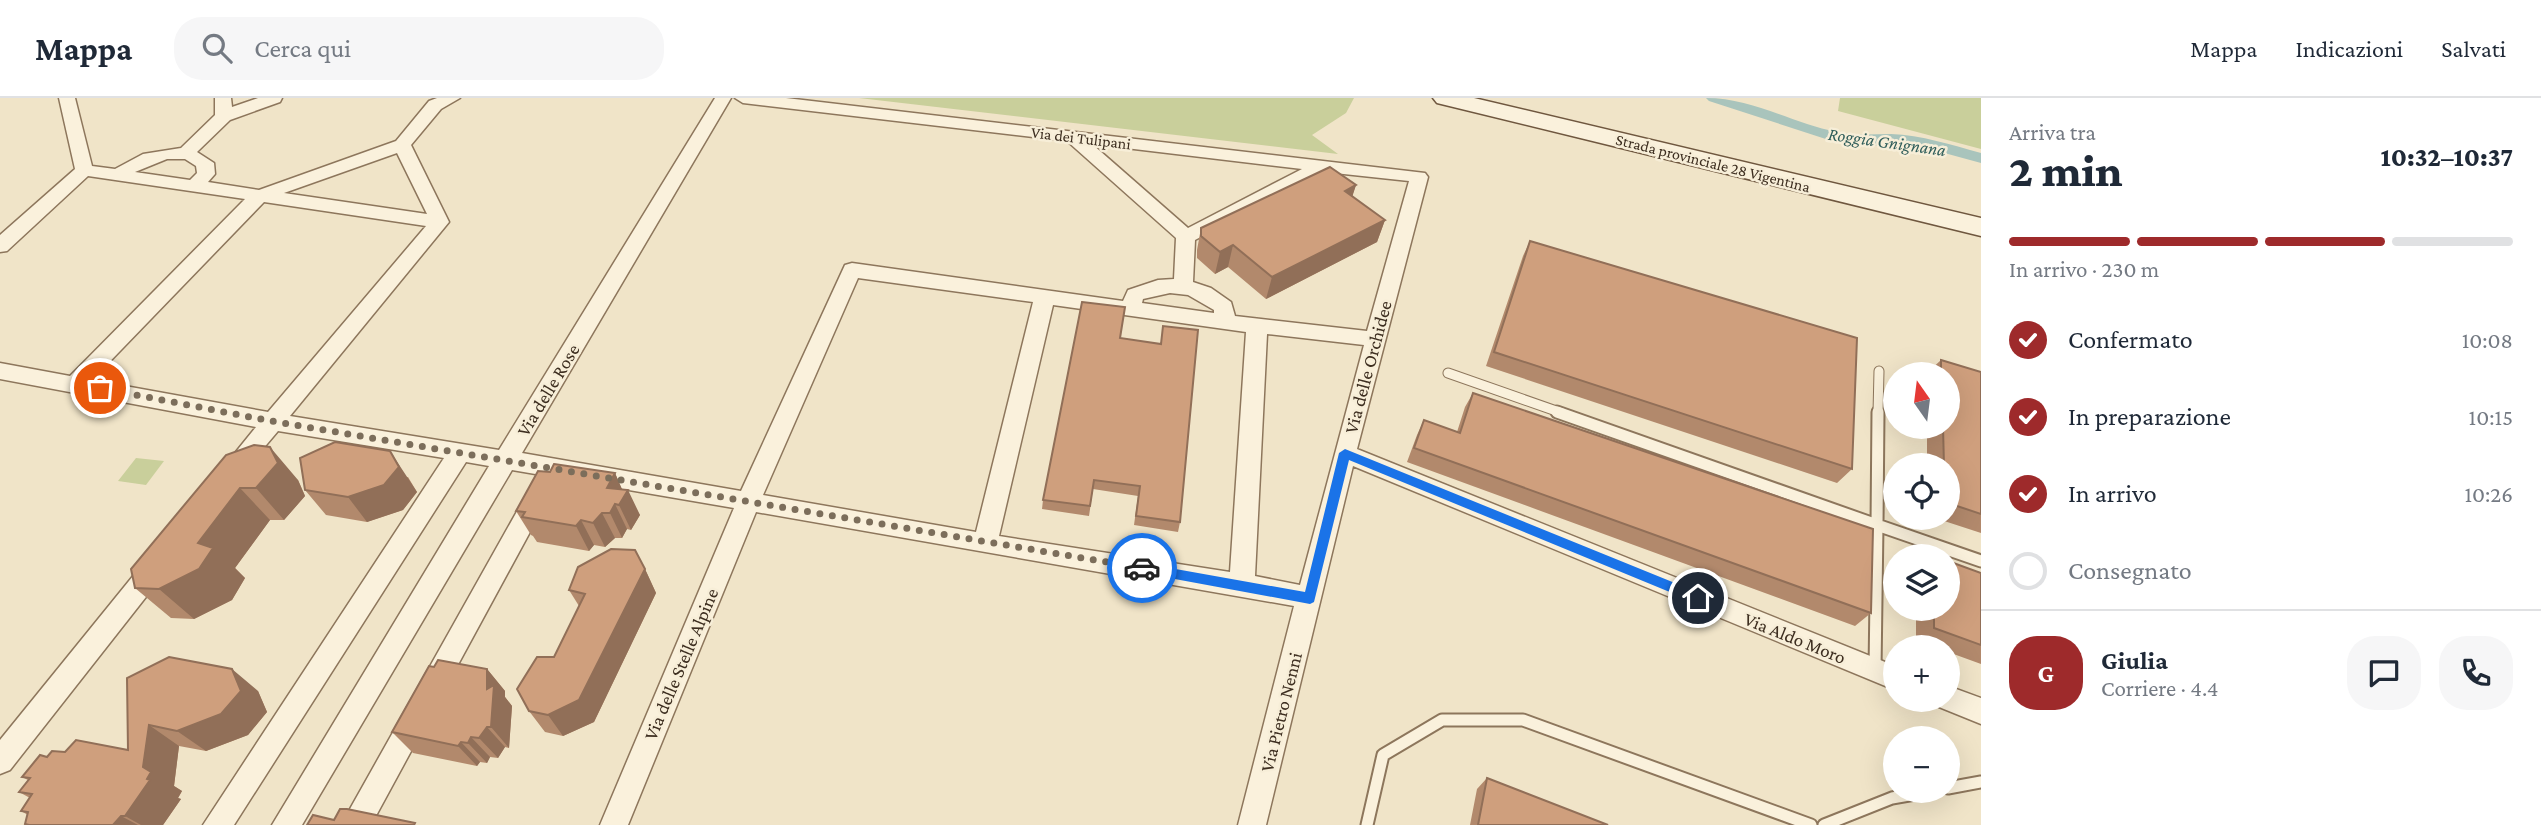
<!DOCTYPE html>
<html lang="it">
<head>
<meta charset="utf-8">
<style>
	body { margin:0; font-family:"Crimson Pro",serif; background:#f6f6f7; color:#1f2937; height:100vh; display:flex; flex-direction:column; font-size:26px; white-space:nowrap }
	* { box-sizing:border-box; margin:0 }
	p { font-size:23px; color:#747a83 }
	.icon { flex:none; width:38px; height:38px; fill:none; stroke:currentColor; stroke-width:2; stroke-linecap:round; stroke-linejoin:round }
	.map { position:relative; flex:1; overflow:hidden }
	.side { display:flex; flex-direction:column; background:#fff; width:560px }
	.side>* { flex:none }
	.needle { width:46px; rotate:346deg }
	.controls { position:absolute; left:1883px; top:264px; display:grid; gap:14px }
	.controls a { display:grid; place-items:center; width:77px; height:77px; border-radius:50%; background:#fff; box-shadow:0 7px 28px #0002; font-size:35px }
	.pin { position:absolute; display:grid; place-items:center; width:60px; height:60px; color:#fff; margin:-30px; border:4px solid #fff; border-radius:50%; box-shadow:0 2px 7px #0007 }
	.courier { position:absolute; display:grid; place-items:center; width:70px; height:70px; margin:-35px; border:5px solid #1a73e8; border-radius:50%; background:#fff; color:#222; box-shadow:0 2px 9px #0007 }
	.head em { font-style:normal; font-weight:800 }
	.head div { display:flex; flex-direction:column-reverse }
	.head { display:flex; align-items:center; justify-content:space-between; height:119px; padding:0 28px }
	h1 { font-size:46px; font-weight:800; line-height:52px }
	.bar { display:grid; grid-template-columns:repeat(4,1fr); gap:10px 7px; align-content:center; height:84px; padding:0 28px }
	.bar i { height:9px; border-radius:5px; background:#e0e1e3 }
	.bar .selected { background:#9e2a2b }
	.bar p { grid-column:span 4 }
	.line { display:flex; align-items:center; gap:18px; padding:0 28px; border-top:2px solid #e0e1e3 }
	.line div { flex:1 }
	.round { display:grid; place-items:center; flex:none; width:74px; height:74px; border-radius:28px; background:#f6f6f7 }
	ol { padding:0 28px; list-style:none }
	li { display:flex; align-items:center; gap:21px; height:77px }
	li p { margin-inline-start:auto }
	li .icon { padding:7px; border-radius:50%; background:#9e2a2b; color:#fff; stroke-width:4 }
	li:last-child { color:#747a83 }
	li i { width:38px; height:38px; border:4px solid #e0e1e3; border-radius:50% }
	header { display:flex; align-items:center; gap:42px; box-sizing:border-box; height:98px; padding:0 35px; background:#fff; border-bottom:2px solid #e0e1e3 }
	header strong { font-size:33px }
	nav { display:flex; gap:38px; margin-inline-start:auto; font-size:24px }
	.search { width:490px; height:63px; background:#f6f6f7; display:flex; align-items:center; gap:18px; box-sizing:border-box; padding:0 24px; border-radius:28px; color:#747a83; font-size:26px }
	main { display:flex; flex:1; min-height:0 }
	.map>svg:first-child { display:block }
	.green { fill:#c9cf9b }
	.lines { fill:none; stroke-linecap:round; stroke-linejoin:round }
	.canal { fill:#a9c4bc; fill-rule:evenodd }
	.lane-far1-casing { stroke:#8d765c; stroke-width:11 }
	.lane-casing { stroke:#8d765c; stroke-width:15 }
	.street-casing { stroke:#8d765c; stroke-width:3 }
	.secondary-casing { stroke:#6f573f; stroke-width:3 }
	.lane-far1 { stroke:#faf1dc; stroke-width:9 }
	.lane { stroke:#faf1dc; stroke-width:11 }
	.street { fill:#faf1dc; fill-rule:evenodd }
	.secondary { fill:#faf1dc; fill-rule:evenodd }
	.wall { fill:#b2896c }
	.shaded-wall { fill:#916f58 }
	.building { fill:#cf9f7d; stroke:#916f58; stroke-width:2 }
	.route { fill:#1a73e8 }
	.done { stroke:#7c6e5b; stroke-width:7; stroke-dasharray:0 12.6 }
	.labels { text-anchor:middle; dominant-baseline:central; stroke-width:5; stroke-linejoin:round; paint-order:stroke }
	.far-street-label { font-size:16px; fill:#3d2e20; stroke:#f7eed8 }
	.far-water-label { font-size:18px; font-style:italic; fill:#2f5d5a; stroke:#f7eed8 }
	.street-label { font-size:19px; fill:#3d2e20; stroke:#f7eed8 }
</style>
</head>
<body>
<header>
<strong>Mappa</strong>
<div class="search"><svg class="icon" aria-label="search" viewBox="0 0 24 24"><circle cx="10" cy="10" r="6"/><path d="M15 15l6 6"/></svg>Cerca qui</div>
<nav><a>Mappa</a><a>Indicazioni</a><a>Salvati</a></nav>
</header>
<main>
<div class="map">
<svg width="1981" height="727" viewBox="0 0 1981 727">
	<rect width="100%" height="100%" fill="#f0e4c8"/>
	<!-- green -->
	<path class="green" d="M859 0H1354L1346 15 1312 37 1338 56Z
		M1840 0H1981V51L1838 13Z
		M136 360 164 363 146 387 118 383Z"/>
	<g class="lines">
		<!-- canal -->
		<path class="canal" d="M1706 0C1752 0 1792 25 1837 34 1855 38 1873 36 1891 36 1921 37 1952 47 1981 55V65L1937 53 1890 46 1874 48 1835 44 1709 3Z"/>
		<defs>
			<path id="lane-far1" d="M1448 275 1562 315
				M1878 315 1879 273"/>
			<path id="lane" d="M1557 314 1877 427 1878 314
				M1875 572 1877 427 1981 463
				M1948 690 1981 684
				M1367 727 1383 657 1442 622H1523L1811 727
				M1824 727 1892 700 1932 693"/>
			<path id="street" d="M59 0H75L92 68 115 71 143 56 181 50 215 17V0H231L232 9 258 0H282L280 4 230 22 197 54 214 65 215 76 208 84 259 92 396 43 429 3 437 0H460L441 11 411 47 449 124 290 318 499 352 715 0H731L522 355 741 393 845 167 852 165 1123 203 1128 192 1158 182 1174 181 1176 140 1067 43 743 5 735 0H786L1425 75 1428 79 1357 351 1895 568V592L1353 368 1266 727H1238L1294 508 756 414 628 727H600L734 410 512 372 302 727H272L489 368 466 364 234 727H203L444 360 278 333 241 377 233 380 225 377 222 371 256 329 0 281V265L70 278 245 101 88 78 7 153 0 154V137L75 71ZM1092 46 1302 71 1188 130ZM397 55 427 116 284 95ZM167 61H185L196 68 197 75 190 82 135 74ZM1325 74 1409 83 1367 233 1235 218 1231 204 1211 190 1193 184 1195 142ZM264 104 426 128 268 314 92 282ZM858 180 1033 204 976 434 763 397ZM1170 195 1188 197 1214 212V215L1142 205 1143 201ZM1053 207 1246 234 1230 474 999 438ZM1267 236 1364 247 1300 487 1255 478Z
				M537 390 545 392 549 399 371 727H341L529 392Z
				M155 459 164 462 167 469 164 476 10 672 0 676V642L146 462Z
				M1948 588 1981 600V626L1939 609 1936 602H1948Z"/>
			<path id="secondary" d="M1433 0H1474L1981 120V138L1437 5Z"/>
		</defs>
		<!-- lane-far1 casing -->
		<use href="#lane-far1" class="lane-far1-casing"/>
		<!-- lane casing -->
		<use href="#lane" class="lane-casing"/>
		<!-- street casing -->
		<use href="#street" class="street-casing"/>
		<!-- secondary casing -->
		<use href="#secondary" class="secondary-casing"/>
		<!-- lane-far1 -->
		<use href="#lane-far1" class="lane-far1"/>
		<!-- lane -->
		<use href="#lane" class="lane"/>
		<!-- street -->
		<use href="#street" class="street"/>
		<!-- secondary -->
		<use href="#secondary" class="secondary"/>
	</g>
	<!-- wall -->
	<path class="wall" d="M1356 87 1352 98 1385 122 1377 144 1266 201 1228 169 1215 176 1197 160V152L1201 130Z
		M1530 143 1852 371 1837 385 1486 268 1523 158Z
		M1163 228 1180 424 1178 434 1134 427 1138 398 1093 391 1089 418 1042 411 1043 402 1120 240 1161 246Z
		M1941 262 1981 274V435L1935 420H1948V368H1927V329H1948V276H1926Z
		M1473 295 1871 515 1855 528 1407 364 1417 337 1424 322 1457 334 1465 309Z
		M226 357 298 382 305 398 284 422H270L235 470 245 480 232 502 194 521 171 520 135 490Z
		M615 375 622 392 640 417 631 432 627 431 622 440H615L605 449 594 447 589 453 537 444 533 438 531 437 516 413Z
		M408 379 417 394 403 412 367 424 326 417 305 392Z
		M645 471 656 495 594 624 563 638 545 634 529 613 579 508 569 492Z
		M1981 475V566L1948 554V550H1934L1916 543V511H1948Z
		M487 571 505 593V599L512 608 509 650 505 649 498 660 490 659 487 665 480 664 477 668 413 655 392 634Z
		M127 580 258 593 267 614 248 637 206 653 179 648 174 688 182 693 178 700 181 701 163 727H27L25 726 28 717 21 713 30 700 19 694 28 682 22 679 47 659 65 654 128 652Z
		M1487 680 1608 727H1470L1477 691Z"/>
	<!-- shaded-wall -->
	<path class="shaded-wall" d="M1356 87 1349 109 1345 93Z
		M1385 122 1377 144 1266 201 1272 179Z
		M1233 147 1228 169 1215 176 1220 154Z
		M270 349 298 382 305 398 284 422 256 390Z
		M390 353 417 394 403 412 367 424 348 399Z
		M615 375 625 398 628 392 640 417 631 432 619 407 615 406 627 431 622 440 610 415 607 390Z
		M240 390 270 422 235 470 245 480 232 502 194 521 159 491 198 445Z
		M602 415 615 440 605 449 593 425Z
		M581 422 594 447 589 453 576 428Z
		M645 471 656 495 594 624 563 638 548 617Z
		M232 571 258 593 267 614 248 637 206 653 177 633Z
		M487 571 505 593V599L512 608 509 650 491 629 487 591Z
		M149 627 179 648 174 688 182 693 178 700 181 701 163 727H141L125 718 147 681 143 669Z
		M487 629 505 649 498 660 479 640Z
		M471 639 490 659 487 665 468 645Z
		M461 644 480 664 477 668 458 648Z
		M121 718 138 727H113Z"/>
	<!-- building -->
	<path class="building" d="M1330 69 1356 87 1345 93 1385 122 1272 179 1233 147 1220 154 1201 138V130Z
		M1530 143 1857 240 1852 371 1494 254Z
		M1082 204 1125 209 1120 240 1161 246 1163 228 1198 232 1180 424 1136 418 1140 388 1094 382 1090 408 1043 402Z
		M1941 262 1981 274V416L1948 405V368H1944L1943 329H1948V276H1941Z
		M1473 295 1873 431 1871 515 1414 350 1424 322 1460 335Z
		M335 344 390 353 399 369 384 387 348 399 305 392 300 360Z
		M254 347 270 349 278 365 256 390H240L198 445 213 450 199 471 159 491 135 490 131 471 226 357Z
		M554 366 615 375 607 390 628 392 619 407 615 406 610 415H602L593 425 581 422 576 428 522 419 525 414 516 413 538 373 550 374Z
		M611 451 635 452 645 471 579 602 548 617 529 613 517 591 537 559H554L585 496 569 492 578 469Z
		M1948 463 1981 475V547L1934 530V511H1948Z
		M169 559 232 571 241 593 221 616 177 633 149 627 143 669 151 674 147 681 150 682 125 718H121L113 727H29L25 726 28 714 21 713 32 696 19 694 30 680 22 679 40 657 47 659 52 653 65 654 76 642 128 652 127 580Z
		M438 562 487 571V591L494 587 491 629H487L479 640 471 639 468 645 461 644 458 648 392 634 429 568 434 569Z
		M1487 680 1608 727H1478Z
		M340 711H347L415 725 414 727H307L313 717 334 722Z"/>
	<!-- route -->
	<path class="route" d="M1345 351 1702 496 1704 500 1698 505 1694 504 1349 362 1314 504 1310 506 1137 474V466L1142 465 1305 494 1339 355Z"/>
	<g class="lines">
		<!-- done -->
		<path class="done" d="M100 290 271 323 1142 470"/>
	</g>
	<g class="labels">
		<!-- far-street labels -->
		<g class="far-street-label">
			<text transform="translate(1081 40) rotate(7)">Via dei Tulipani</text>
			<text transform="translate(1713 65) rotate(14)">Strada provinciale 28 Vigentina</text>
		</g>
		<!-- far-water labels -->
		<g class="far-water-label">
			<text transform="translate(1887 44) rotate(8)">Roggia Gnignana</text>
		</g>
		<!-- street labels -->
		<g class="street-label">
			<text transform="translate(1368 269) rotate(-75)">Via delle Orchidee</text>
			<text transform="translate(548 292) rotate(-59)">Via delle Rose</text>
			<text transform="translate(1795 540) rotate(22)">Via Aldo Moro</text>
			<text transform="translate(681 566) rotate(-67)">Via delle Stelle Alpine</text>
			<text transform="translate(1281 614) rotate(-76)">Via Pietro Nenni</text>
		</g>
	</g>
</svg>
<div class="controls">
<a><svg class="needle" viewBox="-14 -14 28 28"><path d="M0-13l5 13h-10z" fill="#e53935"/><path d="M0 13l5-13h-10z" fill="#747a83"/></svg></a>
<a><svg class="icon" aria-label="locate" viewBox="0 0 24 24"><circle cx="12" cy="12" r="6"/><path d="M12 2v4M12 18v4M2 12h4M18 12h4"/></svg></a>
<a><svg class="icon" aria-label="layers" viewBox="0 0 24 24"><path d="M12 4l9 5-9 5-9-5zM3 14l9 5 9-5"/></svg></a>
<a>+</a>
<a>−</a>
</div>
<div class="pin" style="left:100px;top:290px;background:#ea580c"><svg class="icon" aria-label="bag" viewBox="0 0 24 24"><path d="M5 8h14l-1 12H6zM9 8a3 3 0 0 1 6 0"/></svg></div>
<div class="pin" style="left:1698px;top:500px;background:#1f2937"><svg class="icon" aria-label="home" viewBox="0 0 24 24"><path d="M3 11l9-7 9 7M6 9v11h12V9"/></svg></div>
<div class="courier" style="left:1142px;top:470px"><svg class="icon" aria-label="car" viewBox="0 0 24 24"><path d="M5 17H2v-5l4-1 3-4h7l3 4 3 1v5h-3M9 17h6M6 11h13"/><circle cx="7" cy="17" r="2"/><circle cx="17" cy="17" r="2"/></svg></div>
</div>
<section class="side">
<div class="head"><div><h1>2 min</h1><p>Arriva tra</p></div><em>10:32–10:37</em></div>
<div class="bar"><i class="selected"></i><i class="selected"></i><i class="selected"></i><i></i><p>In arrivo · 230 m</p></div>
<ol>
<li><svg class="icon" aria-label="check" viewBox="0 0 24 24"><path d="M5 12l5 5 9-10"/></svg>Confermato<p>10:08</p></li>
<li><svg class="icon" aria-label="check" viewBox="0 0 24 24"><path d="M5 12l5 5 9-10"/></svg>In preparazione<p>10:15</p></li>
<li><svg class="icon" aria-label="check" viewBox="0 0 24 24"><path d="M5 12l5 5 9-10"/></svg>In arrivo<p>10:26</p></li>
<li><i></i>Consegnato</li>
</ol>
<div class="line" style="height:126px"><b class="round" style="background:#9e2a2b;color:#fff">G</b><div><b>Giulia</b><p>Corriere · 4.4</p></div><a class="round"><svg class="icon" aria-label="chat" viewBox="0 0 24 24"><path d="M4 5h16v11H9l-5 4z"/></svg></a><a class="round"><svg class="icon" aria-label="phone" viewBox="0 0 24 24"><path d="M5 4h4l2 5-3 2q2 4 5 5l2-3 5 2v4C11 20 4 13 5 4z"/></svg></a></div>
</section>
</main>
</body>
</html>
